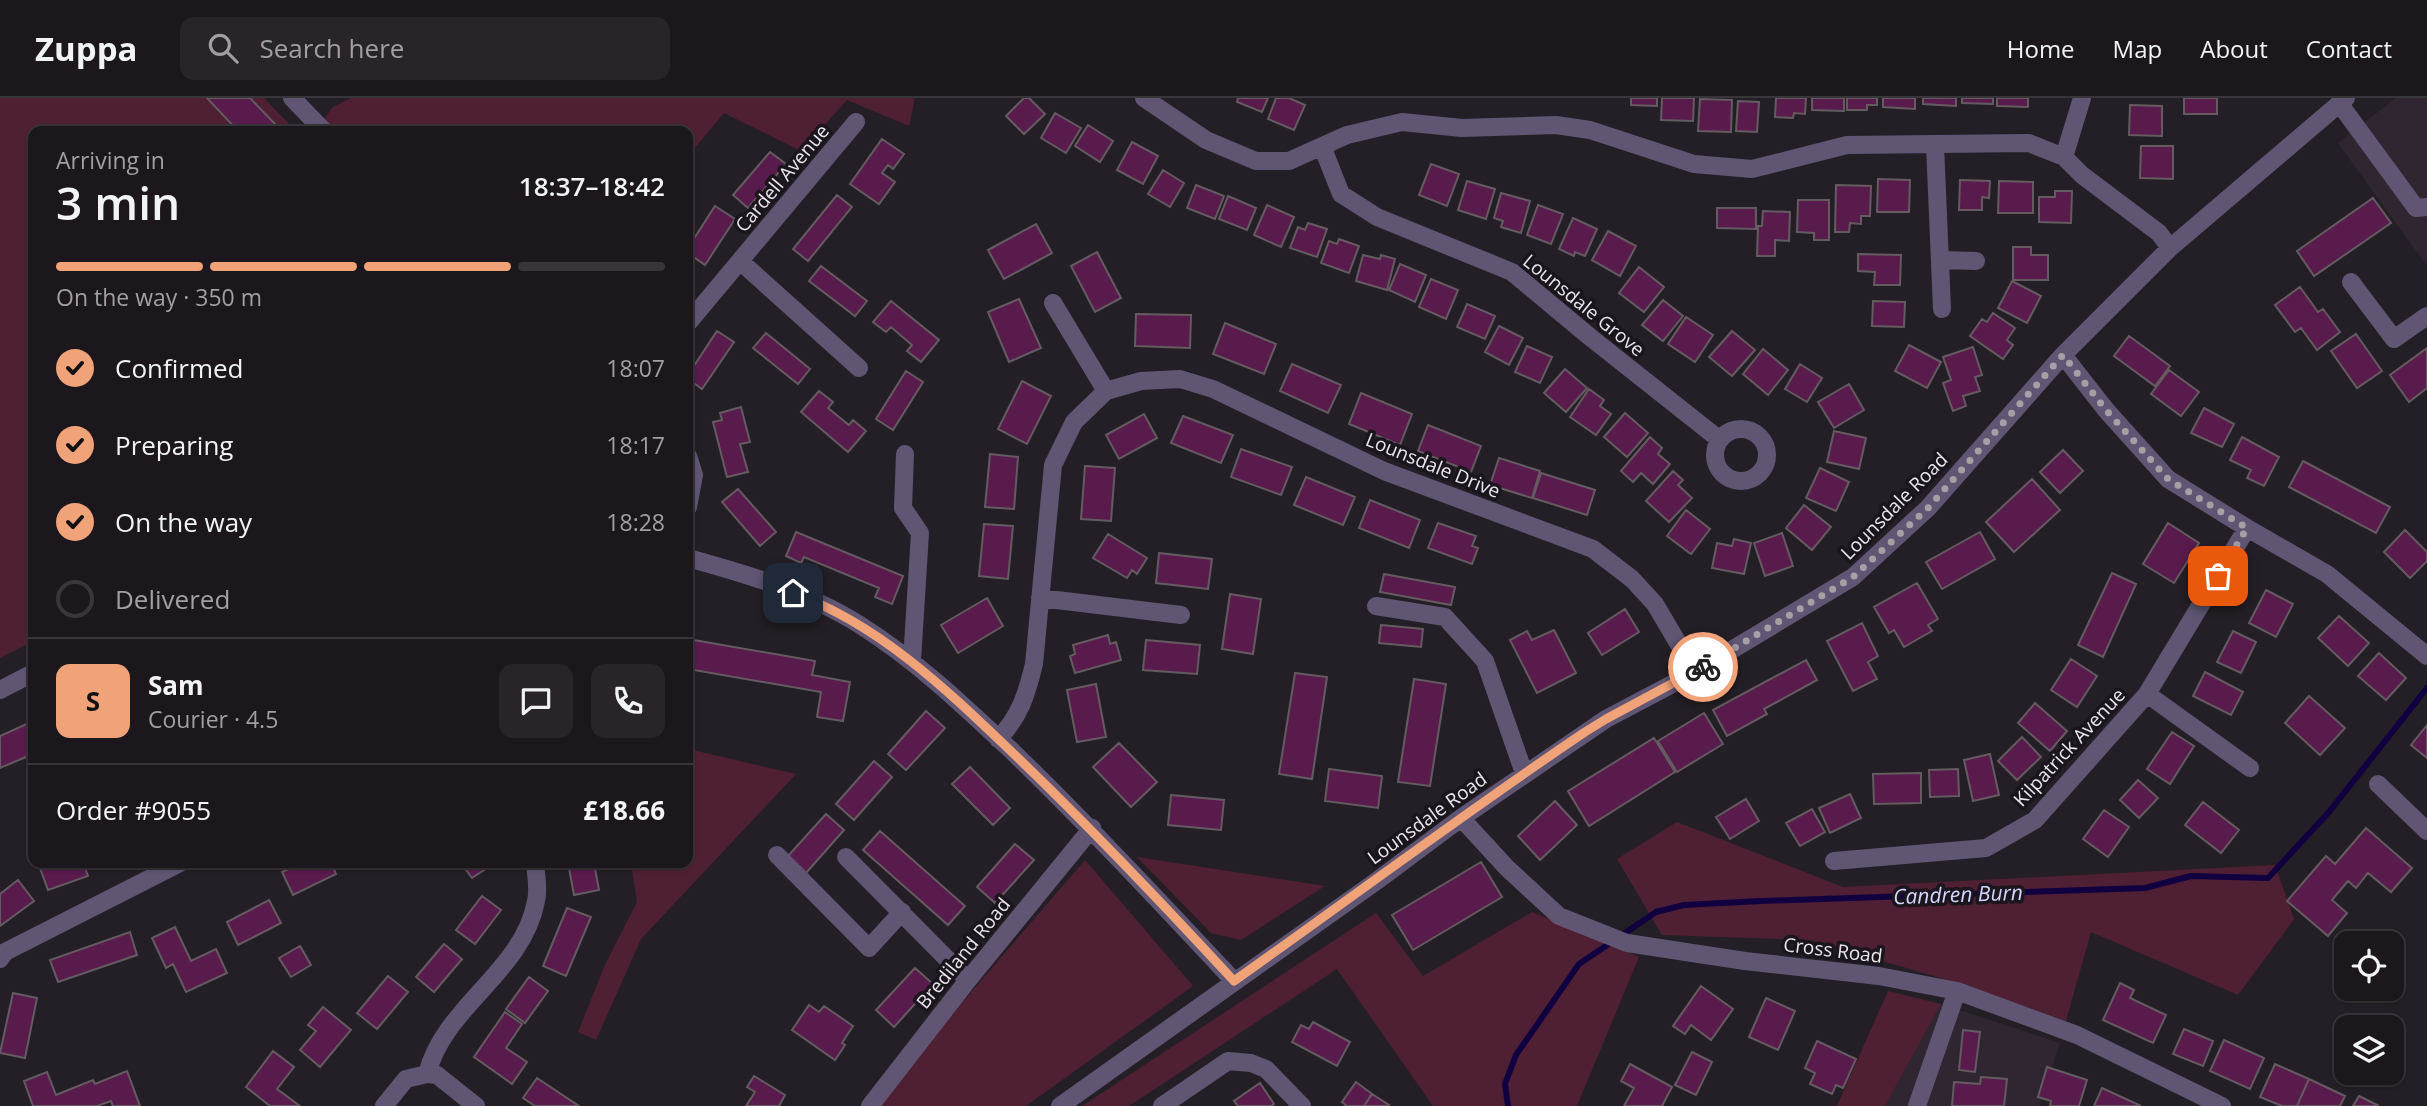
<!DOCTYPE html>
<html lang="en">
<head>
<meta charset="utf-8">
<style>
	body { margin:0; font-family:"Open Sans",sans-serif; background:#282429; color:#f1f3f6; height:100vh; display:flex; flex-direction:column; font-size:26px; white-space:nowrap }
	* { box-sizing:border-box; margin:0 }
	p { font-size:23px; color:#a09fa3 }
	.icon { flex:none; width:38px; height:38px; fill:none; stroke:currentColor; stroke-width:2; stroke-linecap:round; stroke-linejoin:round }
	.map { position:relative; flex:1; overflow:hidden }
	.panel { position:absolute; left:28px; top:28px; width:665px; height:742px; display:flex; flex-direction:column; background:#1b171c; border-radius:14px; box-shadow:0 2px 5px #0004,0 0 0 2px #39363b }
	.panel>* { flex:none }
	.tools { position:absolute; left:2334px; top:833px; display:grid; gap:14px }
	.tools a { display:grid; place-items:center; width:70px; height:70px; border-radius:14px; background:#1b171c; box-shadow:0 2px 5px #0004,0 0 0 2px #39363b; font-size:35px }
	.pin { position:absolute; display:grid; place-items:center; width:60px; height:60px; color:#fff; margin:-30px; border-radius:14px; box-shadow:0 4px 10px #0006 }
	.courier { position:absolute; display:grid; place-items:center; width:70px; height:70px; margin:-35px; border:5px solid #f0a279; border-radius:50%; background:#fff; color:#222; box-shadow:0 2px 9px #0007 }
	.summary em { font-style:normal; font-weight:600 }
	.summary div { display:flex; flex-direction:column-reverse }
	.summary { display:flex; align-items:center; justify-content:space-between; height:119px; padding:0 28px }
	h1 { font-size:46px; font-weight:600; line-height:52px }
	.bar { display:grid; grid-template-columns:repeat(4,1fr); gap:10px 7px; align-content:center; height:84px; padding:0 28px }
	.bar i { height:9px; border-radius:5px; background:#39363b }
	.bar .active { background:#f0a279 }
	.bar p { grid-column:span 4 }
	.line { display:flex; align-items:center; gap:18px; padding:0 28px; border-top:2px solid #39363b }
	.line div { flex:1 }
	.round { display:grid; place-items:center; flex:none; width:74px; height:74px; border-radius:14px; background:#282429 }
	ol { padding:0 28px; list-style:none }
	li { display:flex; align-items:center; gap:21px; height:77px }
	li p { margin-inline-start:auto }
	li .icon { padding:7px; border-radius:50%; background:#f0a279; color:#111; stroke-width:4 }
	li:last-child { color:#a09fa3 }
	li i { width:38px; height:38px; border:4px solid #39363b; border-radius:50% }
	header { display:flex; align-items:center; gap:42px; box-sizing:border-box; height:98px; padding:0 35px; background:#1b171c; border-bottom:2px solid #39363b }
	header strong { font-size:33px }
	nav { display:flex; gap:38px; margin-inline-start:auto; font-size:24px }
	.search { width:490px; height:63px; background:#282429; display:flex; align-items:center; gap:18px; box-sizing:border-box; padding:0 24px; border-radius:14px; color:#a09fa3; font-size:26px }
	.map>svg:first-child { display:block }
	.built { fill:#302632 }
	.green { fill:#4f2034 }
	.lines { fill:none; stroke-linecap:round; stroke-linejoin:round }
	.stream { stroke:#110040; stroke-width:6 }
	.building { fill:#581b4c; stroke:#645b61; stroke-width:2 }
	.minor { stroke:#605673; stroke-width:18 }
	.done { stroke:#a5a0a6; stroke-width:7; stroke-dasharray:0 12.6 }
	.route { stroke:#f0a279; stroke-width:9 }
	.labels { text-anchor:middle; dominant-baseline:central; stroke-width:7; stroke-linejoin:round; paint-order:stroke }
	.street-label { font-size:19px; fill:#eae6eb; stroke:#1b151d }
	.water-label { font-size:21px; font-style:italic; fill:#d3d5fd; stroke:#1b151d }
</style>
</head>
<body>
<header>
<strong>Zuppa</strong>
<div class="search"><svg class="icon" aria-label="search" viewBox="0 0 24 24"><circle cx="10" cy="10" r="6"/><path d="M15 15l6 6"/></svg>Search here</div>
<nav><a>Home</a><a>Map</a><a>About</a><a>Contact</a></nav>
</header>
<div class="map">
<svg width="2427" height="1008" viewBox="0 0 2427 1008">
	<rect width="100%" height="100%" fill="#241f26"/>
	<!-- built -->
	<path class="built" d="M2396 0H2427V168L2338 45Z
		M1941 906 2060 945 2039 1008H1885Z"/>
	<!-- green -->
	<path class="green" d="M0 0H264L296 33H33V543L0 560Z
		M351 0H915L909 28 847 2 801 53 724 15 688 58V33H315L333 9Z
		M688 651 796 676 641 841 596 942 578 934 605 867 637 804 631 765H688Z
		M1677 724 1843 789 2275 767 2294 821 2238 897 2091 834 2066 923 1934 878 1810 842 1662 837 1617 761Z
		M1137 759 1325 788 1241 842 1211 835Z
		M1085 762 1193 888 1026 1008H873Z
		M1532 814 1639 859 1577 1008H1433L1337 871 1129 1008H1082L1376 815 1423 878Z
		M1888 893 1941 906 1885 1008H1837Z"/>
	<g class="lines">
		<!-- stream -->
		<path class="stream" d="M1508 1008 1505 986 1516 957 1579 866 1656 814 1684 807 1760 803 2145 790 2191 778 2268 780 2329 714 2427 590"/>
	</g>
	<!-- building -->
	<path class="building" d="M207 0H250L275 26 267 33H238Z
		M1024 0H1029L1045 16 1024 36 1006 18Z
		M1238 0H1268L1262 14 1237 4Z
		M1276 0H1289L1305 7 1294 32 1268 21Z
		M1631 0H1657V8L1631 7Z
		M1662 0H1694L1693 23 1661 22Z
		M1776 0H1806L1805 16 1794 15 1793 20 1775 19Z
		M1812 0H1844V13L1812 12Z
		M1847 0H1877V7H1867V12H1847Z
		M1883 0H1915V11L1883 9Z
		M1923 0H1956V8L1923 6Z
		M1962 0H1993V6L1962 5Z
		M1997 0H2028V9L1997 8Z
		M2184 0H2217V16H2184Z
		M1700 1 1732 2 1731 34 1698 33Z
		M1738 3 1759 4 1757 34 1736 33Z
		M2130 7 2162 8V38L2129 37Z
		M1055 15 1081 30 1066 55 1041 40Z
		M1088 27 1113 43 1100 64 1075 48Z
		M882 41 904 56 893 71 888 67 882 75 895 84 879 106 850 86Z
		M1132 44 1158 58 1143 86 1117 72Z
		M2141 48H2173V81L2140 80Z
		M770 54 786 66 748 110 733 97Z
		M1431 66 1459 76 1447 108 1419 97Z
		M1163 72 1184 85 1170 109 1148 96Z
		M1878 81 1910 82 1909 114H1877Z
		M1960 82 1990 83 1989 100 1982 99V112H1959Z
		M1467 83 1495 91 1486 121 1458 112Z
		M1999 83 2033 84V115H1998Z
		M1196 87 1224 98 1215 121 1187 110Z
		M1836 87 1871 88 1870 118H1861V126L1850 125 1849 134H1835Z
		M2055 93H2072L2071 125 2039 124V99H2055Z
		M1501 95 1530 103 1521 135 1501 129 1503 123 1494 120Z
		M837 97 852 109 808 163 793 151Z
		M1228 98 1256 110 1247 132 1219 121Z
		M2373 100 2391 125 2314 178 2297 153Z
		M1798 102H1829V142H1814V135L1797 134Z
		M1267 107 1294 119 1281 149 1254 137Z
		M1538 107 1563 116 1551 146 1527 137Z
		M715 108 735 121 705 167 688 155V150Z
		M1717 110H1756V131L1717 130Z
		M1763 113 1790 114 1789 143 1775 142V158H1757L1758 128H1762Z
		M1573 120 1597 131 1585 158 1575 154 1574 158 1559 151Z
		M1308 125 1327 131 1317 159 1290 150 1298 129 1305 132Z
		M1036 126 1052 155 1004 181 988 152Z
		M1608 133 1636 148 1620 178 1592 162Z
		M1339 141 1359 148 1349 175 1321 165 1329 143 1337 146Z
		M2013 149H2031V157H2048V182H2013Z
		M1097 154 1121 200 1095 214 1071 168Z
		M1858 156 1901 157 1900 187H1874L1875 174 1858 173Z
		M1363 157 1380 161 1381 157 1395 161 1387 192 1356 183Z
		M1400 166 1426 177 1415 204 1389 192Z
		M821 168 867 203 855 218 809 183Z
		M1639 169 1664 189 1644 214 1619 195Z
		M1431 181 1458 192 1446 221 1419 209Z
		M2012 183 2041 198 2027 225 1998 210Z
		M2300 189 2318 214 2323 211 2340 234 2317 252 2301 230 2295 234 2275 207Z
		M1019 201 1041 250 1009 264 988 214Z
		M1663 202 1683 218 1663 243 1642 227Z
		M891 203 939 242 921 264 907 253 912 247 891 229 886 234 873 224Z
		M1873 203 1905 204 1904 229 1872 228Z
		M1467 206 1495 218 1485 241 1457 229Z
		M1993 215 2015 230 2007 242 2013 247 2003 261 1970 238 1982 221 1987 224Z
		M1136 216 1191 217 1190 250 1135 248Z
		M1686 219 1713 237 1695 264 1668 246Z
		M1225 225 1276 246 1264 276 1213 256Z
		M1499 228 1523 240 1509 267 1485 254Z
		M717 233 734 244 702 291 688 281V277Z
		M1732 233 1755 252 1732 278 1709 259Z
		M766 235 810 271 798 286 753 250Z
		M2356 236 2382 273 2357 290 2331 253Z
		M2129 238 2170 268 2155 288 2114 258Z
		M1909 247 1941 264 1927 290 1895 273Z
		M1527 248 1552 259 1540 285 1515 274Z
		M1973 249 1982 277 1975 279 1980 293 1963 298 1966 308 1953 313 1943 285 1951 282 1943 259Z
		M2427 250V290L2409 304 2390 277Z
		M1763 251 1788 272 1768 297 1743 276Z
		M1292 266 1341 287 1328 315 1280 293Z
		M1800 266 1822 280 1807 304 1785 291Z
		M1565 271 1587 290 1566 314 1544 295Z
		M2169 272 2199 294 2181 318 2151 296Z
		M906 273 923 284 893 332 876 321Z
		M1022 283 1051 298 1027 346 998 331Z
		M1849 286 1864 312 1834 330 1818 304Z
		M1589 291 1604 302 1600 308 1611 316 1596 337 1570 319Z
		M819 293 833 304 828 310 849 327 853 322 866 333 848 354 801 314Z
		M1361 295 1412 316 1400 347 1349 326Z
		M741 309 750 344 740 346 748 374 727 379 713 324 722 322 720 315Z
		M2204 310 2234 326 2222 349 2191 335Z
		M1625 315 1648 335 1627 359 1604 339Z
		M1144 316 1157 340 1119 361 1106 337Z
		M1183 318 1233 337 1221 365 1171 345Z
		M1428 327 1481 348 1471 374 1418 353Z
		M1834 333 1866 340 1859 371 1827 364Z
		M1650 339 1662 350 1658 356 1670 366 1653 386 1641 375 1633 384 1621 373Z
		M2242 339 2279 359 2264 388 2247 380 2251 372 2230 362Z
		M1241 351 1292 369 1281 397 1231 379Z
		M2063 352 2083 373 2060 395 2040 374Z
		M990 356 1018 359 1014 411 985 409Z
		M1499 360 1540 373 1532 400 1490 387Z
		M2303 363 2390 409 2376 435 2289 389Z
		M1085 368 1115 370 1111 423 1081 421Z
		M1820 370 1849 384 1836 413 1806 400Z
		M1673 373 1683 382 1678 387 1692 400 1669 424 1646 403Z
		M1541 375 1595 392 1587 417 1533 400Z
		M1306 379 1355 399 1343 427 1294 407Z
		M2032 381 2060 412 2014 454 1986 424Z
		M738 391 776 434 760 448 722 404Z
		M1370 402 1420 422 1409 450 1359 430Z
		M1804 407 1831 429 1812 452 1786 430Z
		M1686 412 1710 431 1691 456 1667 438Z
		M1438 425 1476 438 1472 448 1478 450 1472 466 1428 450Z
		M2168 425 2199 445 2174 485 2143 466Z
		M984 426 1013 428 1008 481 979 478Z
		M2405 432 2427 454V463L2410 480 2384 454Z
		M796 434 903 478 892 506 875 499 879 490 804 459 801 465 786 458Z
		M1980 434 1995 461 1942 491 1926 464Z
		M1782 435 1793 468 1765 478 1754 445Z
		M1108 436 1147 460 1137 476 1132 472 1127 480 1093 460Z
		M1734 441 1751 445 1744 476 1712 470 1717 445 1732 448Z
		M1159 455 1212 461 1208 491 1156 485Z
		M2112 475 2136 486 2103 559 2078 547Z
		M1384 476 1455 489 1451 507 1380 494Z
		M1917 485 1938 521 1928 527 1932 533 1904 549 1894 532 1889 535 1874 509Z
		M2266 492 2293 506 2276 539 2249 525Z
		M1230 496 1261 501 1253 556 1222 551Z
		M987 500 1003 528 958 555 941 527Z
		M1625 511 1639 534 1602 557 1588 535Z
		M2339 518 2369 545 2348 568 2318 540Z
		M1862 525 1878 558 1868 564 1877 581 1853 593 1827 543Z
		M1381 527 1423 531 1421 549 1379 545Z
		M1554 532 1576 575 1537 595 1510 542 1527 533 1532 542Z
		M2233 533 2256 544 2241 575 2217 564Z
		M1108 537 1110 546 1116 544 1121 562 1075 575 1070 558 1075 556 1073 547Z
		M688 541 815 563 812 577 850 584 843 623 817 619 821 594 688 571Z
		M1146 542 1200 547 1197 576 1143 572Z
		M2379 555 2406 580 2386 602 2358 578Z
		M2071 561 2097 578 2077 609 2051 592Z
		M1806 562 1817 582 1764 611 1767 616 1727 638 1713 612Z
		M2205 574 2243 594 2231 617 2193 598Z
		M1295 575 1327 579 1312 681 1279 676Z
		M1414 581 1446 586 1430 688 1398 684Z
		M1096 586 1106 639 1077 644 1067 592Z
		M2309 598 2345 630 2320 657 2285 625Z
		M2035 605 2067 633 2050 653 2018 625Z
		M926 613 945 630 906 672 888 656Z
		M1704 615 1723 646 1677 674 1658 643Z
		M33 623V656L0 670V638Z
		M2427 627V660L2411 647Z
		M2172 634 2194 648 2170 686 2147 671Z
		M2022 639 2041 659 2017 682 1998 663Z
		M1654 640 1675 674 1589 728 1568 693Z
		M1119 645 1157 684 1131 709 1093 669Z
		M1990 656 1999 697 1973 703 1964 662Z
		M874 663 892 679 854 722 836 706Z
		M970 669 1010 710 993 727 952 686Z
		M1329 671 1382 678 1378 710 1325 703Z
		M1958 671 1959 698 1930 699 1929 672Z
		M1921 675V705L1874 706 1873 676Z
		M2138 682 2158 700 2139 720 2120 702Z
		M1850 696 1861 720 1830 735 1819 710Z
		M1171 697 1224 702 1221 732 1168 727Z
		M1746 701 1759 723 1730 741 1716 719Z
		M1555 703 1577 727 1540 762 1518 738Z
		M2203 704 2239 732 2221 755 2185 727Z
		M1812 711 1825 734 1800 748 1786 725Z
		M2104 712 2129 729 2108 759 2083 741Z
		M826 716 844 732 806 775 788 758Z
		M2366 730 2412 770 2391 794 2368 775 2356 790 2348 783 2332 802 2347 815 2328 838 2287 803 2326 758 2335 766Z
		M880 733 965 808 948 827 863 752Z
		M1015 746 1034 762 995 805 977 789Z
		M1481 764 1502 799 1413 852 1392 817Z
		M55 765H83L88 778 48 792 40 770Z
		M301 765H331L336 776 293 797 282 774Z
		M461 765H492L493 766 472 780Z
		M568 765H594L599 792 574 797Z
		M18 782 34 803 0 828V796Z
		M482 798 501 812 475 846 456 832Z
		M269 802 281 825 238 847 227 824Z
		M567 810 591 819 566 878 543 868Z
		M175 829 191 863 216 851 227 875 186 894 173 866 166 870 152 840Z
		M130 834 137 857 58 884 50 862Z
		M444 846 462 861 434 894 416 879Z
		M300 848 311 867 291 879 279 860Z
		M915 870 933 886 894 929 876 912Z
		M388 878 408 894 377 931 357 915Z
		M529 879 548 893 525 925 506 911Z
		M2120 885 2134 892 2130 900 2166 917 2153 945 2103 922Z
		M1701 888 1733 911 1711 942 1691 927 1685 936 1673 928Z
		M13 895 37 900 25 960 0 955Z
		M1766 900 1795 913 1778 952 1749 939Z
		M809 907 819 914 824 908 853 928 842 945 845 947 835 962 792 932Z
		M323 909 351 932 320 969 300 952 316 933 308 927Z
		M505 914 522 926 506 950 527 964 512 986 474 959Z
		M1313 924 1350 944 1337 968 1292 944 1301 927 1309 931Z
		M2184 931 2213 943 2203 968 2173 956Z
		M1963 932 1980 934 1975 974 1959 972Z
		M2224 942 2264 960 2250 991 2210 973Z
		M1817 943 1856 961 1843 990 1836 987 1832 996 1810 986 1815 975 1805 970Z
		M273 953 294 969 277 991 300 1008H270L246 989Z
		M1692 954 1712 964 1696 997 1675 987Z
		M1630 966 1672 989 1662 1008H1624L1634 990 1621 983Z
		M2275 966 2309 981 2297 1008H2282L2260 999Z
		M2047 969 2087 982 2079 1008H2050L2051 1003 2038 999Z
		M127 973 140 1008H113L111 1003 97 1008H33L24 983 47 974 56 997 93 982 95 986Z
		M754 978 785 997 779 1008H746L755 994 747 989Z
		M1981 979 2007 981 2004 1008H1952L1954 984 1980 986Z
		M537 980 579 1008H535L523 1000Z
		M2309 981 2345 998 2340 1008H2297Z
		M1356 984 1372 996 1364 1008H1347L1342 1004Z
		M1260 985 1274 1006 1271 1008H1238L1234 1003Z
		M2102 990 2141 1008H2094Z
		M1372 996 1389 1007 1388 1008H1364Z
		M2359 998 2379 1008H2353Z"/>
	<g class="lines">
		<!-- minor -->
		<path class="minor" d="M292 0 324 33
			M1144 0 1206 42 1256 63H1289L1347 37 1402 24 1462 30 1556 27 1590 32 1694 66 1752 71 1847 47 2029 45 2064 59 2082 77 2159 135 2170 150
			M2339 5 2416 110 2427 109
			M1935 47 1942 211
			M1322 48 1341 96 1377 119 1512 174 1590 239 1720 342
			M2064 59 2082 0
			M1940 162 1976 163
			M740 163 859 270
			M2351 184 2394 241 2427 218
			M1053 205 1106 293
			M688 225 856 24
			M2063 257 2106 312 2168 381 2247 430 2327 476 2427 558
			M1715 357a26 26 0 1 1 52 0a26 26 0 1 1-52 0Z
			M905 356 903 410 920 435 912 563
			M688 358 694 377 688 409
			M688 460C746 476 808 494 860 527 917 563 965 609 1014 655 1090 729 1162 806 1234 883
			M1040 500 1181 517
			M1376 508 1445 519 1485 563 1524 675
			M0 592 33 575
			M2147 596 2250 670
			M998 641C1020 619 1027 595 1034 566L1053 367 1074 324 1106 293 1141 283 1180 281 1213 291 1384 373 1593 451 1632 481 1655 506 1695 574
			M2378 686 2427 733
			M1461 720 1507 770 1559 818 1627 845 1745 863 1879 878 1957 893 2077 937 2222 1008
			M777 757 869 850 902 814
			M846 759 968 882
			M1834 763 1986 750 2035 722 2147 596 2247 430
			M0 861 5 854 180 765
			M427 976 437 977 476 1008
			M384 1008 406 981 427 976C444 908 523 874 536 803 539 791 536 777 535 765
			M870 1008 968 882 1092 730
			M1060 1008 1378 782 1461 720 1606 621 1695 574 1853 479 1928 410 2063 257 2170 150 2346 0
			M1162 1008 1228 963 1251 965 1266 971 1302 1008
			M1917 1008 1957 893"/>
	</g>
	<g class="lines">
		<!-- done -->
		<path class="done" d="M1703 569 1853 479 1928 410 2063 257 2106 312 2168 381 2247 430 2218 478"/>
		<!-- route -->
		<path class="route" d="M793 495C881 527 949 594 1015 657 1091 730 1163 806 1234 883 1351 800 1466 714 1585 634L1606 621 1703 569"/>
	</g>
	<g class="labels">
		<!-- street labels -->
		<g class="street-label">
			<text transform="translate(782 80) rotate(-50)">Cardell Avenue</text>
			<text transform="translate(1584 207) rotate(39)">Lounsdale Grove</text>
			<text transform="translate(1433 367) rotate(22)">Lounsdale Drive</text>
			<text transform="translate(1894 408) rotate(-45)">Lounsdale Road</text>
			<text transform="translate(2069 649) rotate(-47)">Kilpatrick Avenue</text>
			<text transform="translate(1427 720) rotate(-36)">Lounsdale Road</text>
			<text transform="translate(1833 852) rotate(7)">Cross Road</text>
			<text transform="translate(963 855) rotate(-51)">Brediland Road</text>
		</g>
		<!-- water labels -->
		<g class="water-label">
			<text transform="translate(1958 796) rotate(-2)">Candren Burn</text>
		</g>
	</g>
</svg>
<div class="tools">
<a><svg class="icon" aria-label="locate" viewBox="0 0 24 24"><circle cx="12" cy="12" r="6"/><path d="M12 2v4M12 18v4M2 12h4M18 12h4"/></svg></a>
<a><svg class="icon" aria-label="layers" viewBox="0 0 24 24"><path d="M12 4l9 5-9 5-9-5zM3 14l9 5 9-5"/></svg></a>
</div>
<div class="pin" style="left:2218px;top:478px;background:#ea580c"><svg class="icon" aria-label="bag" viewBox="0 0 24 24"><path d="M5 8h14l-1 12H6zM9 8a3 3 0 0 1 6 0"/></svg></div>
<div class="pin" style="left:793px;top:495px;background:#1f2937"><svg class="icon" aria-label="home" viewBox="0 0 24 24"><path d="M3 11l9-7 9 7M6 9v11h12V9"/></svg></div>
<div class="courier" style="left:1703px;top:569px"><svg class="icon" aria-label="bike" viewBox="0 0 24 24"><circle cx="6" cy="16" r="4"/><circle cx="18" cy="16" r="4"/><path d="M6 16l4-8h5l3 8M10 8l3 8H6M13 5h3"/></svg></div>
<section class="panel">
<div class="summary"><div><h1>3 min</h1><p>Arriving in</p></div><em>18:37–18:42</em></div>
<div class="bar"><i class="active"></i><i class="active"></i><i class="active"></i><i></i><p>On the way · 350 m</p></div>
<ol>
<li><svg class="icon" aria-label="check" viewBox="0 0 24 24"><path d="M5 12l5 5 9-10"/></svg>Confirmed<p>18:07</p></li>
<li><svg class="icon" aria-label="check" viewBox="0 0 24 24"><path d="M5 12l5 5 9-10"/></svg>Preparing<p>18:17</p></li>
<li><svg class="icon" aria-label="check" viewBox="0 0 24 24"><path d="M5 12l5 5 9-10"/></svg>On the way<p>18:28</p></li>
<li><i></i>Delivered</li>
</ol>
<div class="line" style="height:126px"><b class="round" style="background:#f0a279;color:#111">S</b><div><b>Sam</b><p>Courier · 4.5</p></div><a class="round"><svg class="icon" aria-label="chat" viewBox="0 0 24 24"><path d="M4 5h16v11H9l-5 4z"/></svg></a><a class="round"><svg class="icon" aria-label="phone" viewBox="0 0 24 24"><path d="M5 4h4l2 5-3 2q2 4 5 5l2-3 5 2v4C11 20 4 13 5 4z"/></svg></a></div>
<div class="line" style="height:91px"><div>Order #9055</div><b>£18.66</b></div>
</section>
</div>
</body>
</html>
